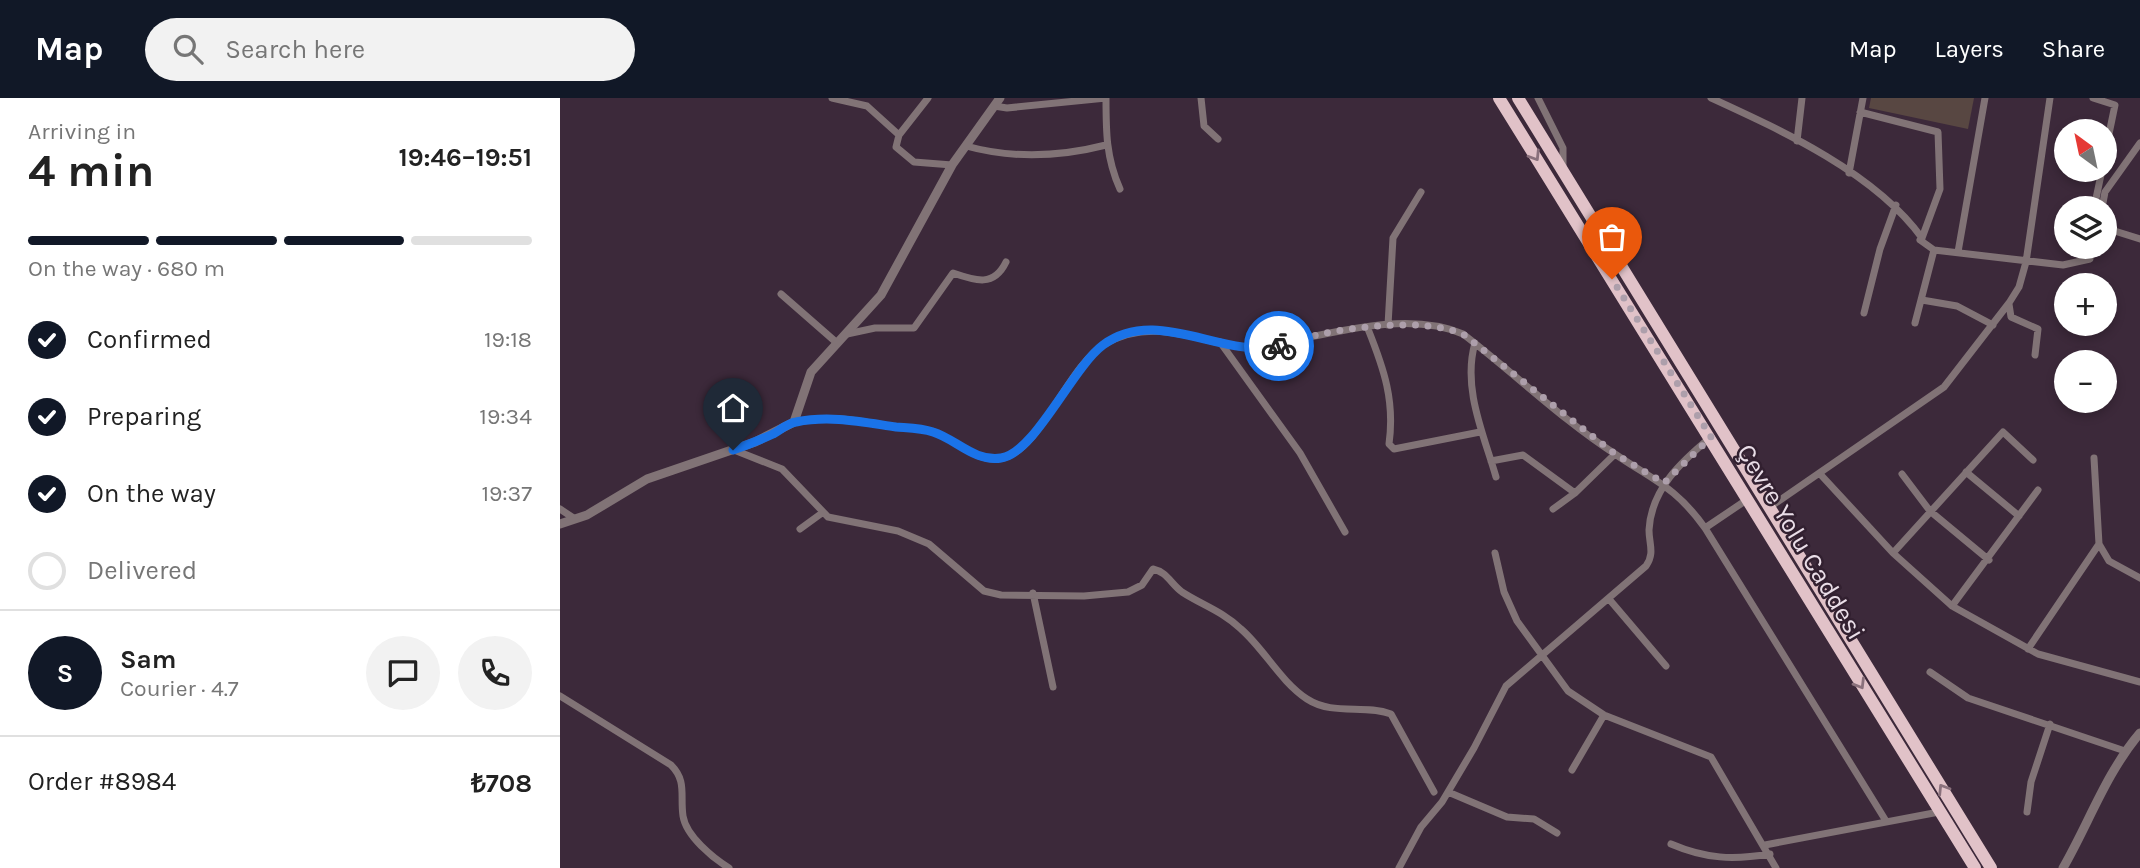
<!DOCTYPE html>
<html lang="en">
<head>
<meta charset="utf-8">
<style>
	body { margin:0; font-family:Karla,sans-serif; background:#f2f2f2; color:#222; height:100vh; display:flex; flex-direction:column; font-size:26px; white-space:nowrap }
	* { box-sizing:border-box; margin:0 }
	p { font-size:23px; color:#767676 }
	.icon { flex:none; width:38px; height:38px; fill:none; stroke:currentColor; stroke-width:2; stroke-linecap:round; stroke-linejoin:round }
	.map { position:relative; flex:1; overflow:hidden }
	.details { display:flex; flex-direction:column; background:#fff; width:560px }
	.details>* { flex:none }
	.needle { width:46px; rotate:327deg }
	.buttons { position:absolute; left:1494px; top:21px; display:grid; gap:14px }
	.buttons a { display:grid; place-items:center; width:63px; height:63px; border-radius:50%; background:#fff; box-shadow:0 4px 10px #0003; font-size:35px }
	.pin { position:absolute; display:grid; place-items:center; width:60px; height:60px; color:#fff; margin:-72px -30px; border-radius:50% 50% 50% 0; rotate:-45deg; box-shadow:0 0 7px #0007 }
	.pin .icon { rotate:45deg }
	.courier { position:absolute; display:grid; place-items:center; width:70px; height:70px; margin:-35px; border:5px solid #1a73e8; border-radius:50%; background:#fff; color:#222; box-shadow:0 2px 9px #0007 }
	.head em { font-style:normal; font-weight:700 }
	.head div { display:flex; flex-direction:column-reverse }
	.head { display:flex; align-items:center; justify-content:space-between; height:119px; padding:0 28px }
	h1 { font-size:46px; font-weight:700; line-height:52px }
	.bar { display:grid; grid-template-columns:repeat(4,1fr); gap:10px 7px; align-content:center; height:84px; padding:0 28px }
	.bar i { height:9px; border-radius:5px; background:#e0e0e0 }
	.bar .on { background:#111827 }
	.bar p { grid-column:span 4 }
	.line { display:flex; align-items:center; gap:18px; padding:0 28px; border-top:2px solid #e0e0e0 }
	.line div { flex:1 }
	.round { display:grid; place-items:center; flex:none; width:74px; height:74px; border-radius:37px; background:#f2f2f2 }
	ol { padding:0 28px; list-style:none }
	li { display:flex; align-items:center; gap:21px; height:77px }
	li p { margin-inline-start:auto }
	li .icon { padding:7px; border-radius:50%; background:#111827; color:#fff; stroke-width:4 }
	li:last-child { color:#767676 }
	li i { width:38px; height:38px; border:4px solid #e0e0e0; border-radius:50% }
	header { display:flex; align-items:center; gap:42px; box-sizing:border-box; height:98px; padding:0 35px; background:#111827; color:#fff }
	header strong { font-size:33px }
	nav { display:flex; gap:38px; margin-inline-start:auto; font-size:24px }
	.search { width:490px; height:63px; background:#f2f2f2; display:flex; align-items:center; gap:18px; box-sizing:border-box; padding:0 24px; border-radius:38px; color:#767676; font-size:26px }
	main { display:flex; flex:1; min-height:0 }
	.map>svg:first-child { display:block }
	.green { fill:#584742 }
	.lines { fill:none; stroke-linecap:round; stroke-linejoin:round }
	.minor { stroke:#817376; stroke-width:7 }
	.tertiary { stroke:#817376; stroke-width:9 }
	.trunk { stroke:#e1c2c8; stroke-width:12 }
	.oneway { stroke:#8a717c }
	.done { stroke:#ad9fab; stroke-width:7; stroke-dasharray:0 12.6 }
	.route { stroke:#1a73e8; stroke-width:9 }
	.labels { text-anchor:middle; dominant-baseline:central; stroke-width:5; stroke-linejoin:round; paint-order:stroke }
	.street-label { font-size:26px; fill:#eadee8; stroke:#322030 }
</style>
</head>
<body>
<header>
<strong>Map</strong>
<div class="search"><svg class="icon" aria-label="search" viewBox="0 0 24 24"><circle cx="10" cy="10" r="6"/><path d="M15 15l6 6"/></svg>Search here</div>
<nav><a>Map</a><a>Layers</a><a>Share</a></nav>
</header>
<main>
<section class="details">
<div class="head"><div><h1>4 min</h1><p>Arriving in</p></div><em>19:46–19:51</em></div>
<div class="bar"><i class="on"></i><i class="on"></i><i class="on"></i><i></i><p>On the way · 680 m</p></div>
<ol>
<li><svg class="icon" aria-label="check" viewBox="0 0 24 24"><path d="M5 12l5 5 9-10"/></svg>Confirmed<p>19:18</p></li>
<li><svg class="icon" aria-label="check" viewBox="0 0 24 24"><path d="M5 12l5 5 9-10"/></svg>Preparing<p>19:34</p></li>
<li><svg class="icon" aria-label="check" viewBox="0 0 24 24"><path d="M5 12l5 5 9-10"/></svg>On the way<p>19:37</p></li>
<li><i></i>Delivered</li>
</ol>
<div class="line" style="height:126px"><b class="round" style="background:#111827;color:#fff">S</b><div><b>Sam</b><p>Courier · 4.7</p></div><a class="round"><svg class="icon" aria-label="chat" viewBox="0 0 24 24"><path d="M4 5h16v11H9l-5 4z"/></svg></a><a class="round"><svg class="icon" aria-label="phone" viewBox="0 0 24 24"><path d="M5 4h4l2 5-3 2q2 4 5 5l2-3 5 2v4C11 20 4 13 5 4z"/></svg></a></div>
<div class="line" style="height:91px"><div>Order #8984</div><b>₺708</b></div>
</section>
<div class="map">
<svg width="1580" height="770" viewBox="0 0 1580 770">
	<rect width="100%" height="100%" fill="#3c293a"/>
	<!-- green -->
	<path class="green" d="M1311 0H1414L1408 31 1309 10Z"/>
	<g class="lines">
		<!-- minor -->
		<path class="minor" d="M272 0 307 8 339 37 336 49 354 64 392 67
			M546 0C546 33 546 60 560 91
			M641 0 644 28 658 41
			M978 0 1003 50V70
			M1151 0C1223 33 1315 75 1362 140L1360 142 1374 152 1503 167 1530 161 1529 149
			M1533 0 1555 7 1545 55
			M434 8 447 10 546 0
			M1300 14 1378 34 1380 91 1362 140
			M339 37 368 0
			M1237 43 1242 0
			M406 48C453 61 499 59 546 47
			M1289 75 1303 0
			M1534 110 1542 72
			M1542 110 1545 94 1580 45
			M1545 130 1580 141
			M1398 154 1425 0
			M221 196 277 245
			M1362 202 1397 208 1433 227
			M1449 206 1451 219 1478 231 1475 257
			M1304 215 1320 151 1336 107
			M1355 225 1374 152
			M828 227 833 140 861 94
			M808 231C824 271 835 303 829 346L834 351 920 334
			M287 236 315 230H354L393 175C416 183 434 189 446 164
			M660 244 740 355 785 434
			M915 245C902 290 924 337 936 379
			M234 324C250 323 265 319 281 321 300 322 320 327 339 329 351 330 364 330 376 335 397 343 419 367 444 360 483 348 507 269 545 246 598 215 648 250 701 251 716 251 727 243 741 241 792 230 855 215 903 236 954 275 1001 321 1055 356 1093 382 1116 389 1145 430L1188 401
			M174 352 222 371 268 419 338 433 369 446 424 493 441 497 524 498 568 494 582 487 593 471C607 474 611 486 622 494 642 507 662 513 681 531 705 552 720 583 747 601 773 618 804 606 831 616L874 694
			M1534 360 1539 446 1549 463 1580 480
			M931 363 963 357 1015 395
			M1406 374 1459 418
			M1342 376 1370 413 1429 462
			M1261 377 1333 455 1392 508 1478 556 1580 584
			M1210 409 1384 289 1449 205 1459 189 1466 164 1490 0
			M0 411 15 421
			M993 411 1015 395 1055 356
			M1145 430 1326 723
			M240 431 262 415
			M935 455 944 494 957 523 1008 593 1044 617 1151 659 1216 770
			M1333 455 1443 334 1473 362
			M473 495 493 589
			M1049 501 1106 568
			M1392 508 1478 392
			M1468 551 1539 446
			M1370 574 1408 600 1565 653
			M0 598 111 667C127 683 120 697 123 718 126 738 153 760 169 770
			M1012 672 1044 617
			M888 694 947 719 974 721 997 735
			M1467 714 1471 684 1490 626
			M1111 746C1146 761 1173 762 1210 756
			M1205 747 1379 714
			M839 770 861 729 882 704 914 650 946 588 1086 468C1095 455 1089 446 1089 432 1091 391 1122 363 1151 339"/>
		<!-- tertiary -->
		<path class="tertiary" d="M0 426 27 417 87 381 195 344 234 324 251 274 321 197 392 67 440 0
			M1503 770C1529 725 1546 675 1580 635"/>
		<!-- trunk -->
		<path class="trunk" d="M939 0 1415 770
			M958 0 1431 770"/>
	</g>
	<!-- one-way arrows -->
	<defs><path id="oneway-chevron" d="M-2-3.5L2.5 0L-2 3.5" fill="none" stroke-width="1.6" stroke-linecap="round" stroke-linejoin="round" transform="scale(1.75)"/></defs>
	<g class="oneway">
		<use href="#oneway-chevron" transform="translate(975 58) rotate(58)"/>
		<use href="#oneway-chevron" transform="translate(1300 586) rotate(59)"/>
		<use href="#oneway-chevron" transform="translate(1383 691) rotate(-122)"/>
	</g>
	<g class="lines">
		<!-- done -->
		<path class="done" d="M719 248C764 231 859 217 903 236L1055 356 1104 385 1151 339 1052 181"/>
		<!-- route -->
		<path class="route" d="M173 352C187 347 200 342 213 336 220 332 228 325 236 324 270 317 302 324 336 329 348 330 361 330 373 334 396 341 414 364 441 360 475 355 512 270 543 247 597 207 662 261 719 248"/>
	</g>
	<g class="labels">
		<!-- street labels -->
		<g class="street-label">
			<text transform="translate(1241 444) rotate(59)">Çevre Yolu Caddesi</text>
		</g>
	</g>
</svg>
<div class="buttons">
<a><svg class="needle" viewBox="-14 -14 28 28"><path d="M0-13l5 13h-10z" fill="#e53935"/><path d="M0 13l5-13h-10z" fill="#767676"/></svg></a>
<a><svg class="icon" aria-label="layers" viewBox="0 0 24 24"><path d="M12 4l9 5-9 5-9-5zM3 14l9 5 9-5"/></svg></a>
<a>+</a>
<a>−</a>
</div>
<div class="pin" style="left:1052px;top:181px;background:#ea580c"><svg class="icon" aria-label="bag" viewBox="0 0 24 24"><path d="M5 8h14l-1 12H6zM9 8a3 3 0 0 1 6 0"/></svg></div>
<div class="pin" style="left:173px;top:352px;background:#1f2937"><svg class="icon" aria-label="home" viewBox="0 0 24 24"><path d="M3 11l9-7 9 7M6 9v11h12V9"/></svg></div>
<div class="courier" style="left:719px;top:248px"><svg class="icon" aria-label="bike" viewBox="0 0 24 24"><circle cx="6" cy="16" r="4"/><circle cx="18" cy="16" r="4"/><path d="M6 16l4-8h5l3 8M10 8l3 8H6M13 5h3"/></svg></div>
</div>
</main>
</body>
</html>
